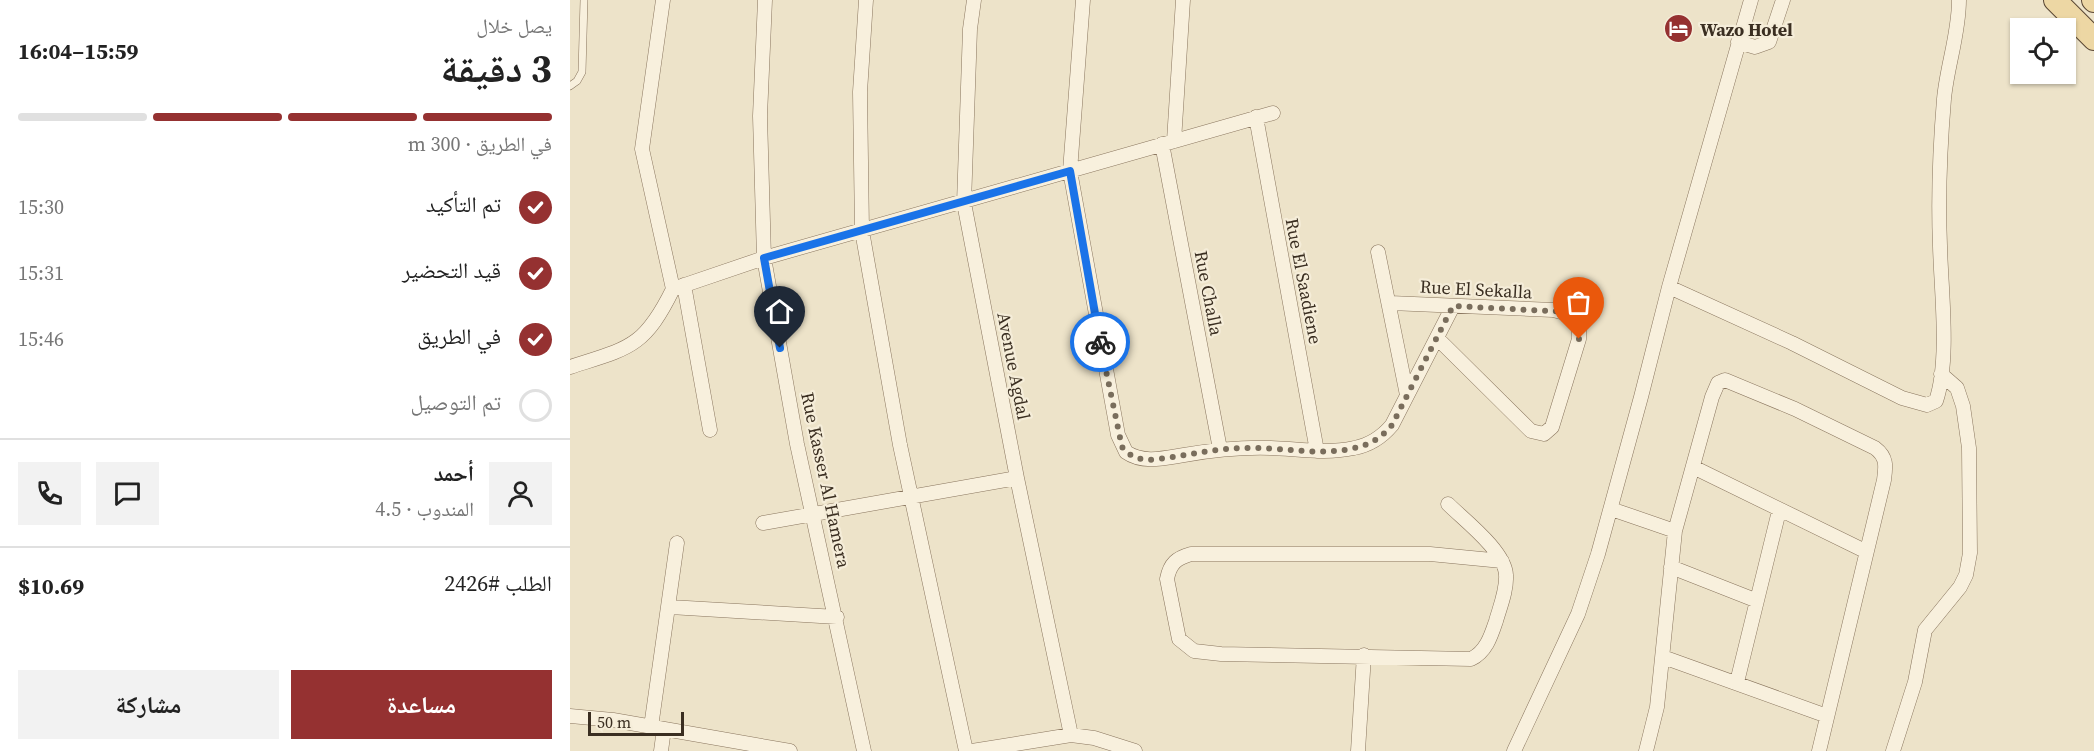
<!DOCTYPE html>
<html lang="ar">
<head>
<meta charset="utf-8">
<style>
	body { margin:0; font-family:"Source Serif 4","Noto Naskh Arabic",serif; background:#f2f2f2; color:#222; direction:rtl; height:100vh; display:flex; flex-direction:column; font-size:22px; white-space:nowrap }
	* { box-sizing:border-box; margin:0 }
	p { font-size:20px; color:#767676 }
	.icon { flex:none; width:33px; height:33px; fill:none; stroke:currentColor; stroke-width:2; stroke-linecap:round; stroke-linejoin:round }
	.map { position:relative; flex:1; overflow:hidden; direction:ltr }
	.drawer { display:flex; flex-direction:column; background:#fff; width:570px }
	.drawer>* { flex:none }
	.buttons { position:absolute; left:1440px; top:18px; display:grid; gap:12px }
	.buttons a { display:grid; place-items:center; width:66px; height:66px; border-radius:0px; background:#fff; box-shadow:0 2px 4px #0004; font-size:30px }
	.scale { position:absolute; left:18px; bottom:15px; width:96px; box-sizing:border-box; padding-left:6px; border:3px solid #3a2e21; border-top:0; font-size:16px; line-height:21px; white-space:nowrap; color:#3a2e21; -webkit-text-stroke:4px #f5edd9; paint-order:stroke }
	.pin { position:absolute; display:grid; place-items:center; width:51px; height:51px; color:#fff; margin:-62px -26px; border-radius:50% 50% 50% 0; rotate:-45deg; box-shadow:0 0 6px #0007 }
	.pin .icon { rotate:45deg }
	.courier { position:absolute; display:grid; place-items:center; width:60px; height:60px; margin:-30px; border:4px solid #1a73e8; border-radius:50%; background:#fff; color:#222; box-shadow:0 2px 8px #0007 }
	.summary em { font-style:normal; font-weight:700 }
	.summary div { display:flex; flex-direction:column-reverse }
	.summary { display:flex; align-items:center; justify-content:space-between; height:102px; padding:0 18px }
	h1 { font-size:39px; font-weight:700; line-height:45px }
	.bar { display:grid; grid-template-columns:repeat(4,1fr); gap:9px 6px; align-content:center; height:72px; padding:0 18px }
	.bar i { height:8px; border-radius:4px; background:#e0e0e0 }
	.bar .on { background:#953131 }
	.bar p { grid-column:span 4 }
	.line { display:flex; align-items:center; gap:15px; padding:0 18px; border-top:2px solid #e0e0e0 }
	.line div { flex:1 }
	.round { display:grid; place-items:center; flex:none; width:63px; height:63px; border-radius:0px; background:#f2f2f2 }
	ol { padding:0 18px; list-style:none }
	li { display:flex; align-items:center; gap:18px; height:66px }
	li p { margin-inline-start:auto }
	li .icon { padding:6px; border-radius:50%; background:#953131; color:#fff; stroke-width:4 }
	li:last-child { color:#767676 }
	li i { width:33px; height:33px; border:3px solid #e0e0e0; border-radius:50% }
	.cta { display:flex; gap:12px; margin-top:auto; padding:12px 18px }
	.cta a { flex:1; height:69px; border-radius:0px; background:#953131; color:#fff; font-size:24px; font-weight:700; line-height:69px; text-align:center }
	.cta a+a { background:#f2f2f2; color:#222 }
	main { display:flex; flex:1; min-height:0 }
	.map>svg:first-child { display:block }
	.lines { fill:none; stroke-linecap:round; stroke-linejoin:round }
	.service-casing { stroke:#89755e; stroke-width:8 }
	.minor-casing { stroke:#89755e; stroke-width:15 }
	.primary-casing { stroke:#574432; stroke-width:24 }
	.service { stroke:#f8f0dd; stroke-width:7 }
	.minor { stroke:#f8f0dd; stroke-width:14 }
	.primary { stroke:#edd7a4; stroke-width:22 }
	.done { stroke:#796d5c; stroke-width:6; stroke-dasharray:0 10.8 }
	.route { stroke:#1a73e8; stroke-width:8 }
	.labels { text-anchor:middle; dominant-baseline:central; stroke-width:4.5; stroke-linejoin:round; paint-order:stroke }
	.poi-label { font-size:18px; font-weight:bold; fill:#3a2e21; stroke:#f5edd9; text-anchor:start }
	.street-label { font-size:18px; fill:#3a2e21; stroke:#f5edd9 }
</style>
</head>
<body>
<main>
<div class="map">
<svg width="1524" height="751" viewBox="0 0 1524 751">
	<rect width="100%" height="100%" fill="#ede3c9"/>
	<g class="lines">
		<defs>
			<path id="service" d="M0 86 7 81 12 72 14 0"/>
			<path id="minor" d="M195 0 190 116 194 258 227 444 294 751
				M296 0 290 92 292 231 330 445 396 751
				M404 0 400 29 394 203 447 478 501 735
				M513 0 500 171 548 435 556 452C573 464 595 458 614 455 643 450 672 447 701 448 728 449 757 454 784 448 800 445 812 437 822 425L883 306
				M1168 42 1185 47 1199 42 1213 0
				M686 117 747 451
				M604 141 613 0
				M592 144 650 449
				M808 252 837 395
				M114 285 140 430
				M1099 287 1222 343 1332 398 1357 405 1366 401C1380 360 1371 290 1370 246 1368 198 1370 147 1374 99 1377 66 1389 34 1389 0
				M103 289 194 258 703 113
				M820 303 983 310 1003 315 1009 325V339L982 427 974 434 961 431 867 338
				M0 367C59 348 74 348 103 289L72 149 93 0
				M1123 467 1295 551
				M878 504C894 520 935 551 936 575 937 590 930 607 926 621 921 636 916 652 901 659L651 654 624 651 609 639 597 579C600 563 607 558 621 554H860L932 561
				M1041 509 1105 531
				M193 523 447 478
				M1101 567 1185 600
				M100 607 267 617
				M1093 657 1257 716
				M1167 682 1209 511
				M0 716 43 720 220 751
				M81 727 107 543
				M91 751 94 729
				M402 751 501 735 524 738 565 751
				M788 751 794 655
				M944 751 1008 614 1028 554 1071 397 1099 287 1181 0
				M1076 751 1087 707 1105 531 1142 397 1148 383 1155 380 1225 409 1305 448C1317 457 1316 466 1314 480L1249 751
				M1323 751 1345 682 1355 630 1390 587 1396 575 1400 553 1399 448 1393 406 1387 388 1371 374"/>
			<path id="primary" d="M1485 0 1524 39
				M1523 0 1524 1"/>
		</defs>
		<!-- service casing -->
		<use href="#service" class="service-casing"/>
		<!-- minor casing -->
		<use href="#minor" class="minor-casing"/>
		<!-- primary casing -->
		<use href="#primary" class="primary-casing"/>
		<!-- service -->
		<use href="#service" class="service"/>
		<!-- minor -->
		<use href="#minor" class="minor"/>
		<!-- primary -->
		<use href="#primary" class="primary"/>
	</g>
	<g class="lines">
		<!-- done -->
		<path class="done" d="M530 342 552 447C561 459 574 461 589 459 621 455 651 447 684 448 717 448 752 456 784 448 800 445 812 437 822 425L883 306 998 312 1007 320 1009 339"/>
		<!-- route -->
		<path class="route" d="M210 348 194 258 500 171 530 342"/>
	</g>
	<!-- icons -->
	<defs>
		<symbol id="hotel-disc" viewBox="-11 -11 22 22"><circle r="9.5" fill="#953131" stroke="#f5edd9"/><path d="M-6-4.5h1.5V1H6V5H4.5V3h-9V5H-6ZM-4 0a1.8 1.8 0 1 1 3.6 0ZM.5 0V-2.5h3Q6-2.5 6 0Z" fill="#fff"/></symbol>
	</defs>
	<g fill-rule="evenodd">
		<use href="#hotel-disc" x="1092" y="12" width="33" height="33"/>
	</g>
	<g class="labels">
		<!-- poi labels -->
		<g class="poi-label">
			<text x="1130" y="29">Wazo Hotel</text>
		</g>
		<!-- street labels -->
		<g class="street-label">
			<text transform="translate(734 281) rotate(79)">Rue El Saadiene</text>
			<text transform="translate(906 289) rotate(3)">Rue El Sekalla</text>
			<text transform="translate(639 293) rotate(79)">Rue Challa</text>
			<text transform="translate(444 366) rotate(79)">Avenue Agdal</text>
			<text transform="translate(256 480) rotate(78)">Rue Kasser Al Hamera</text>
		</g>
	</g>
</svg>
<div class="buttons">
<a><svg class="icon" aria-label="locate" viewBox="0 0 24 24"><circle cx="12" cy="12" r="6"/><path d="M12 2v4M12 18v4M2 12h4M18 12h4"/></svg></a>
</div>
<div class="scale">50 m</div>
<div class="pin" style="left:1009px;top:339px;background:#ea580c"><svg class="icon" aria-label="bag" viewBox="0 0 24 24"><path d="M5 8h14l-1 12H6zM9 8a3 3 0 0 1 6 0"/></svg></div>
<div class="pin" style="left:210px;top:348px;background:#1f2937"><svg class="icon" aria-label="home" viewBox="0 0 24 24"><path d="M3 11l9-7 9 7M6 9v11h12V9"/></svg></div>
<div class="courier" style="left:530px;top:342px"><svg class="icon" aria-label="bike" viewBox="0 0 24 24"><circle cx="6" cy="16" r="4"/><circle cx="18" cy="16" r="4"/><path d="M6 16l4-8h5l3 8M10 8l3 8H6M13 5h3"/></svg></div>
</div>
<section class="drawer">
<div class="summary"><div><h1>3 دقيقة</h1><p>يصل خلال</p></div><em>15:59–16:04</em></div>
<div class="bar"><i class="on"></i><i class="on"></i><i class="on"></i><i></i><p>في الطريق · 300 m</p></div>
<ol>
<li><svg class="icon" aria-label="check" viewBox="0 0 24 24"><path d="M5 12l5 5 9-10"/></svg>تم التأكيد<p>15:30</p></li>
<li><svg class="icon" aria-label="check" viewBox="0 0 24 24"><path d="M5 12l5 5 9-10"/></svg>قيد التحضير<p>15:31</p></li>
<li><svg class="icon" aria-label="check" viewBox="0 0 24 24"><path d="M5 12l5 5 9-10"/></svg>في الطريق<p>15:46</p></li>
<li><i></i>تم التوصيل</li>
</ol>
<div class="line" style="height:108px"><a class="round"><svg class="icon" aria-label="person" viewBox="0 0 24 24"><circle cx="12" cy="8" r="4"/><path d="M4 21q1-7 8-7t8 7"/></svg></a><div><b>أحمد</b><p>المندوب · 4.5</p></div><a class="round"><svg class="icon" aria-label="chat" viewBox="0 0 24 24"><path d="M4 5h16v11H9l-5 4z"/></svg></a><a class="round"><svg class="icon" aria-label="phone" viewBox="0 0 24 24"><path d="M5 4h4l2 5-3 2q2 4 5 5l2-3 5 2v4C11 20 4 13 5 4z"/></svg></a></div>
<div class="line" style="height:78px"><div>الطلب #2426</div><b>$10.69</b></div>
<div class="cta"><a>مساعدة</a><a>مشاركة</a></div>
</section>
</main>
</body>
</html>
